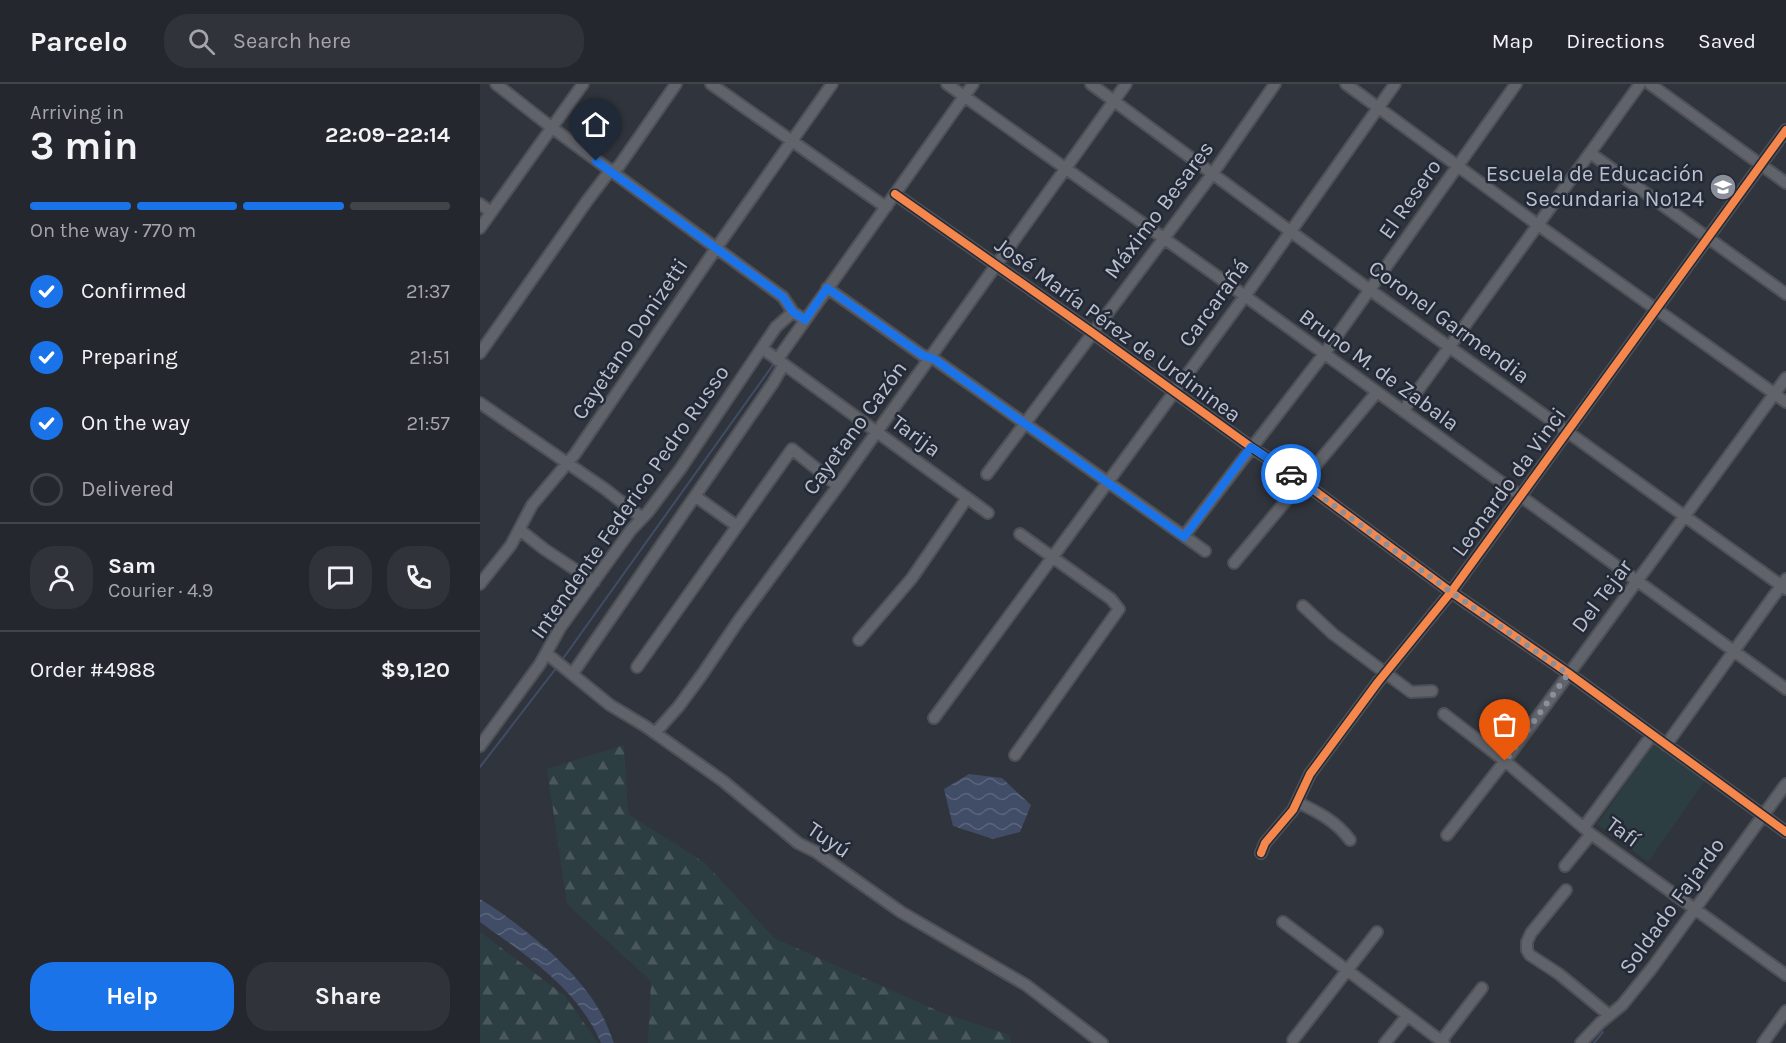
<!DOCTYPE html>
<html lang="en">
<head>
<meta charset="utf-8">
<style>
	body { margin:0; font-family:Karla,sans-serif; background:#303339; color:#f1f3f6; height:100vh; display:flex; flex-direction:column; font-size:22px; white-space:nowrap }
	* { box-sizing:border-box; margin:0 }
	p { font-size:20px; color:#a3a5aa }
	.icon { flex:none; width:33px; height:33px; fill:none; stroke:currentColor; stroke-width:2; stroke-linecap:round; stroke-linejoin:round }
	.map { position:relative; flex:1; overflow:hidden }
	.details { display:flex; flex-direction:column; background:#24272d; width:480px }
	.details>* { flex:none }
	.pin { position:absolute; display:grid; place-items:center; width:51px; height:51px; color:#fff; margin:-62px -26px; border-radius:50% 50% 50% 0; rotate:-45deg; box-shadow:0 0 6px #0007 }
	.pin .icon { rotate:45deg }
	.courier { position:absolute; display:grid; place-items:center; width:60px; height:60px; margin:-30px; border:4px solid #1a73e8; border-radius:50%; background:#fff; color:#222; box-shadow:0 2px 8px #0007 }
	.headline em { font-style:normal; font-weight:700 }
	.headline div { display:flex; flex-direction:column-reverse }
	.headline { display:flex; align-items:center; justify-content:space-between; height:102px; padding:0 30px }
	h1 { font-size:39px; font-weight:700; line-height:45px }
	.bar { display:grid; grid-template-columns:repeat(4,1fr); gap:9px 6px; align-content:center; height:72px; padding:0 30px }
	.bar i { height:8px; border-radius:4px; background:#414449 }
	.bar .on { background:#1a73e8 }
	.bar p { grid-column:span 4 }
	.line { display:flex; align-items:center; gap:15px; padding:0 30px; border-top:2px solid #414449 }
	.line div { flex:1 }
	.round { display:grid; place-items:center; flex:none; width:63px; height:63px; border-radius:24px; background:#303339 }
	ol { padding:0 30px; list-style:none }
	li { display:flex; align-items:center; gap:18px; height:66px }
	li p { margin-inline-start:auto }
	li .icon { padding:6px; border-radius:50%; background:#1a73e8; color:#fff; stroke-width:4 }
	li:last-child { color:#a3a5aa }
	li i { width:33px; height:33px; border:3px solid #414449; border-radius:50% }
	.cta { display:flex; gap:12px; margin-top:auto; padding:12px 30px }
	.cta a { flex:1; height:69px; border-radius:24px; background:#1a73e8; color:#fff; font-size:24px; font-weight:700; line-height:69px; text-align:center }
	.cta a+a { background:#303339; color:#f1f3f6 }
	header { display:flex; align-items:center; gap:36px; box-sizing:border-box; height:84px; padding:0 30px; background:#24272d; border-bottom:2px solid #414449 }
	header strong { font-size:28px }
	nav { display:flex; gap:33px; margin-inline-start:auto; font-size:21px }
	.search { width:420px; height:54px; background:#303339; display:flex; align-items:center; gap:15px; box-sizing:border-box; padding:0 21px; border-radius:24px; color:#a3a5aa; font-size:22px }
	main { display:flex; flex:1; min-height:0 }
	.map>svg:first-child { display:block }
	.green { fill:#2d3e43 }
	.forest { fill:url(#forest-firs) }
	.water { fill:url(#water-waves) }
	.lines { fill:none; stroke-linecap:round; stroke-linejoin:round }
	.stream { stroke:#414d67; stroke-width:2 }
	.minor-casing { stroke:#4e5057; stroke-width:14 }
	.minor { stroke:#60636a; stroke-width:10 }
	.cycleway-casing { stroke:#232937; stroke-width:11 }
	.cycleway { stroke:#f5874c; stroke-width:8 }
	.done { stroke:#8a8f9a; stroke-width:6; stroke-dasharray:0 10.8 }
	.route { stroke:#1a73e8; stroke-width:8 }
	.labels { text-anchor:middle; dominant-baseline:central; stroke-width:5; stroke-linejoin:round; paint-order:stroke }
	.poi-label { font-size:22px; fill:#bbc0cc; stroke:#232937; text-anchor:end }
	.street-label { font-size:22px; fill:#bbc0cc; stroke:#232937 }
</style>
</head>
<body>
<header>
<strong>Parcelo</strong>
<div class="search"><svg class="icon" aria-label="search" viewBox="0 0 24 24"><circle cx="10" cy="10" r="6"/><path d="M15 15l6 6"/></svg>Search here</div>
<nav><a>Map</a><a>Directions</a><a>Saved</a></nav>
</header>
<main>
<section class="details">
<div class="headline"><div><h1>3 min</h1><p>Arriving in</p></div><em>22:09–22:14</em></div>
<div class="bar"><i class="on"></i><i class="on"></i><i class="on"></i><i></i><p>On the way · 770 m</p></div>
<ol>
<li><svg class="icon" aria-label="check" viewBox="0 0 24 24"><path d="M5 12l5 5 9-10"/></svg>Confirmed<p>21:37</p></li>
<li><svg class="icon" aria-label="check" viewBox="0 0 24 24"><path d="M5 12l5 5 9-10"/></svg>Preparing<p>21:51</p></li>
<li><svg class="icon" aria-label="check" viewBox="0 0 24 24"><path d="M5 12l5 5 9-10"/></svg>On the way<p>21:57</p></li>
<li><i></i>Delivered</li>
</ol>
<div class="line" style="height:108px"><a class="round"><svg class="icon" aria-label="person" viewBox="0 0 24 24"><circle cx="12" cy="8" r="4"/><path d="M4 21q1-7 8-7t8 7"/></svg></a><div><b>Sam</b><p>Courier · 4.9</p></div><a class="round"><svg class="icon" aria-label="chat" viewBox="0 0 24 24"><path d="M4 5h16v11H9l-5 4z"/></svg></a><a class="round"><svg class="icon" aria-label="phone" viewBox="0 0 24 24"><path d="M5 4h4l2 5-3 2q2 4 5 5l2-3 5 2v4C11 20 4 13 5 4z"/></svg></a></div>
<div class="line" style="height:78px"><div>Order #4988</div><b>$9,120</b></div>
<div class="cta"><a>Help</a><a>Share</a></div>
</section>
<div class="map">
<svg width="1306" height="959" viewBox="0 0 1306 959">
	<defs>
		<pattern id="forest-firs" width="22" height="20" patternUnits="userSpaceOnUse" patternTransform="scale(1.5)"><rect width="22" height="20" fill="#2d3e43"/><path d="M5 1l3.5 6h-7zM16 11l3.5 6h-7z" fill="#4a585d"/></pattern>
		<pattern id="water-waves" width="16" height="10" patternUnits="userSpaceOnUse" patternTransform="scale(1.5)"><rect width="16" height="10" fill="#414d67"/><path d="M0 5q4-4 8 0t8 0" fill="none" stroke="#5a657c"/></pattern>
	</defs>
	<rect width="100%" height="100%" fill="#30343c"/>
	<!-- green -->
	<path class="green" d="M1174 660 1225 696 1168 778 1117 740Z"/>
	<!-- forest -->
	<path class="forest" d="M144 661 148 730 225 779 294 854 465 930 530 951 531 959H168L171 897 87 820 67 685Z
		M0 848 85 912 118 959H0Z"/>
	<!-- water -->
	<path class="water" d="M489 690 522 694 551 721 540 748 513 755 473 742 464 705Z
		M0 815C41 840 98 886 121 929 126 938 130 949 134 959H121C98 905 46 871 0 838Z"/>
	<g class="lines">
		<!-- stream -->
		<path class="stream" d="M82 576 295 278
			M0 683 77 583
			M1114 959 1123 948"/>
		<defs>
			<path id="minor" d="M16 0 71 43 303 213 313 228 325 236
				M231 0 400 119 407 122
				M467 0 765 212 1306 605
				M611 0 890 206 1306 505
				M866 0 1058 141 1306 318
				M1170 0 1306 99
				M1110 69 1306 210
				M415 110 613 249 771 363 823 398 971 508 1088 589 1306 748
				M0 120 11 128
				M0 144 103 0
				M347 204 442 271 454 275 725 467
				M283 265 508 429
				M0 269 107 117 126 92 139 82 196 0
				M297 276 493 0
				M0 319 125 405 162 434
				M923 327 1160 0
				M507 390 733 89 795 0
				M215 412 257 442
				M40 446 64 465 114 498
				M704 452 844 270 1036 0
				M754 479 897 308
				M0 500 31 461 52 421 95 370 237 163 352 0
				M823 522 853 550 931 608 952 607
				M379 556 432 494 487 414
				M66 569 130 621 165 642 243 697 318 759 336 768 421 828 546 901 622 959
				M157 583 312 365 358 402
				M93 589 293 299 304 280
				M964 630 1025 677 1111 750 1306 891
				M454 634 765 212 915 0
				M175 649 199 622 221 592 259 536 358 402 646 0
				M1186 661 1306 495
				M0 662 60 580 80 544 151 446 168 428 201 384 296 243 313 228
				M535 671 639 525 631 515 540 450
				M817 718C838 728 856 737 870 756
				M1104 743 1172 651
				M967 751 1025 677 1306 294
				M781 769 785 759 813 726 830 690 898 598 971 508 1306 46
				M1085 782 1111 750
				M1086 806 1051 849 1047 858V866L1050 871 1079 890 1129 931
				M803 838 964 959
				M813 956 897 848
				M961 957 1002 904
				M905 959 927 932
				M1101 959 1120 939 1142 921 1172 884 1306 700
				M1283 959 1306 927"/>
		</defs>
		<!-- minor casing -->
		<use href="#minor" class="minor-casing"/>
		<!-- minor -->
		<use href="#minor" class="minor"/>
		<defs>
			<path id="cycleway" d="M415 110 613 249 771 363 823 398 971 508 1088 589 1306 748
				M781 769 785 759 813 726 830 690 898 598 971 508 1306 46"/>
		</defs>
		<!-- cycleway casing -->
		<use href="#cycleway" class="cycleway-casing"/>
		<!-- cycleway -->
		<use href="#cycleway" class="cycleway"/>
	</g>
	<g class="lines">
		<!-- done -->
		<path class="done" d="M811 390 971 508 1088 590 1025 677"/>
		<!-- route -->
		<path class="route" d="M116 77 303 213 313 228 325 236 347 204 442 271 454 275 704 453 771 363 811 390"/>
	</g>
	<!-- icons -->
	<defs>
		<symbol id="school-disc" viewBox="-11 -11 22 22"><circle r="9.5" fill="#8a8f9a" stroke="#232937"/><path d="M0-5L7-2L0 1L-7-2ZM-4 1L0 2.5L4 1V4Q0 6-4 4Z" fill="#fff"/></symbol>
	</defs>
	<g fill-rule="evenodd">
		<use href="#school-disc" x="1228" y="88" width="30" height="30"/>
	</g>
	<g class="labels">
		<!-- poi labels -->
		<g class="poi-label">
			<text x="1224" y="90">Escuela de Educación<tspan x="1224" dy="25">Secundaria Nº124</tspan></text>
		</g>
		<!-- street labels -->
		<g class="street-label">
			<text transform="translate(930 115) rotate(-55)">El Resero</text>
			<text transform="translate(679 126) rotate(-53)">Máximo Besares</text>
			<text transform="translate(734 219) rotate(-54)">Carcarañá</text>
			<text transform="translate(969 238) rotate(36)">Coronel Garmendia</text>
			<text transform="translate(638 246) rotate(36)">José María Pérez de Urdininea</text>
			<text transform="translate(150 255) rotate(-56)">Cayetano Donizetti</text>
			<text transform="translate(899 286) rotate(36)">Bruno M. de Zabala</text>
			<text transform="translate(375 344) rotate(-54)">Cayetano Cazón</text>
			<text transform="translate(436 352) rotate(36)">Tarija</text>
			<text transform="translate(1029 398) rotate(-54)">Leonardo da Vinci</text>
			<text transform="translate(150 418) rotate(-55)">Intendente Federico Pedro Russo</text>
			<text transform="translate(1122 512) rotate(-53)">Del Tejar</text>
			<text transform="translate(1143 748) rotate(36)">Tafí</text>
			<text transform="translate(349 756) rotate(34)">Tuyú</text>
			<text transform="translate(1192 822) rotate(-54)">Soldado Fajardo</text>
		</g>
	</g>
</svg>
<div class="pin" style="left:1025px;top:677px;background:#ea580c"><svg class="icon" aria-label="bag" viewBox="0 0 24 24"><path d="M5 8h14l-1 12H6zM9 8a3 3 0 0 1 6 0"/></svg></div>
<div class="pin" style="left:116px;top:77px;background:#1f2937"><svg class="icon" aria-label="home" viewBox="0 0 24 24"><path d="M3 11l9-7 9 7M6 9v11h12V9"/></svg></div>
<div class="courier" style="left:811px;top:390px"><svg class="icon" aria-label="car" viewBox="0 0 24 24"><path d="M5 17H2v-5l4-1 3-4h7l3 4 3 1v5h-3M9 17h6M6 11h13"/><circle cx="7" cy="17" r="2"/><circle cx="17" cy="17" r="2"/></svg></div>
</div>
</main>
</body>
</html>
